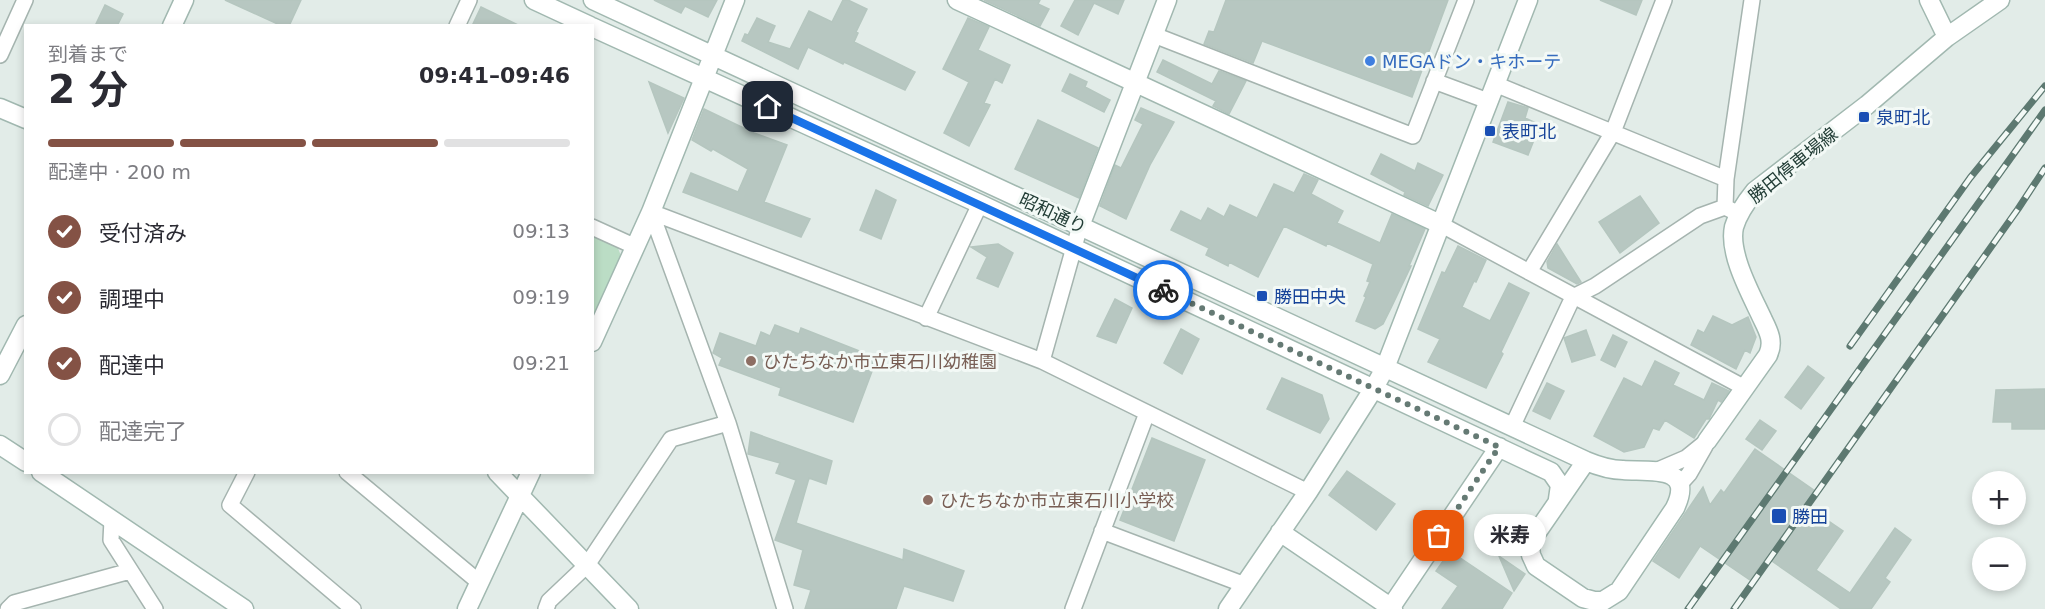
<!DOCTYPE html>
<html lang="ja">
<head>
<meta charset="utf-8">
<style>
	body { margin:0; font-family:"DejaVu Sans","Noto Sans JP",sans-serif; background:#f7f7f7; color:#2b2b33; height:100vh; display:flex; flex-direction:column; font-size:22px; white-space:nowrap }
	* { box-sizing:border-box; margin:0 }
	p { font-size:20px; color:#7c7c81 }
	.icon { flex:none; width:33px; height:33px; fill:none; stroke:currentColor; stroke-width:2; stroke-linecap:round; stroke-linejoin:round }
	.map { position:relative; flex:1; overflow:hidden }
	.details { position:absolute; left:24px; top:24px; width:570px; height:450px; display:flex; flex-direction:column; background:#fff; border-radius:0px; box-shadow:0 3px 9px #0003 }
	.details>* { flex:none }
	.controls { position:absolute; left:1972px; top:471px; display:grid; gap:12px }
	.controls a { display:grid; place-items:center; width:54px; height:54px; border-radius:50%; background:#fff; box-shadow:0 3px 9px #0003; font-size:30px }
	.pin { position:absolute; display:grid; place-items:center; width:51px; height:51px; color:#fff; margin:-26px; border-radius:12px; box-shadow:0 3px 9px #0006 }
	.courier { position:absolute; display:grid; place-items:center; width:60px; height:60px; margin:-30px; border:4px solid #1a73e8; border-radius:50%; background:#fff; color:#222; box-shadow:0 2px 8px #0007 }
	.bubble { position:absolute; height:42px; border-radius:21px; background:#fff; box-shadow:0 3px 9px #0003; font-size:20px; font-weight:700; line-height:42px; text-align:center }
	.head em { font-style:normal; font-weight:700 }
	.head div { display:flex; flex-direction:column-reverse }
	.head { display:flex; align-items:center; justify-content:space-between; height:102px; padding:0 24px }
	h1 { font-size:39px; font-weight:700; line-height:45px }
	.bar { display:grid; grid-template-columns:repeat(4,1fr); gap:9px 6px; align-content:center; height:72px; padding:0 24px }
	.bar i { height:8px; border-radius:4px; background:#e1e1e2 }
	.bar .current { background:#845245 }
	.bar p { grid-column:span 4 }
	ol { padding:0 24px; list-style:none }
	li { display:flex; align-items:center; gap:18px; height:66px }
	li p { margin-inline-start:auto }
	li .icon { padding:6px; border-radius:50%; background:#845245; color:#fff; stroke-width:4 }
	li:last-child { color:#7c7c81 }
	li i { width:33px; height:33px; border:3px solid #e1e1e2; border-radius:50% }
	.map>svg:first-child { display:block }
	.green { fill:#bbddc5 }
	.building { fill:#b7c7c1; stroke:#b5c6bf; stroke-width:1.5 }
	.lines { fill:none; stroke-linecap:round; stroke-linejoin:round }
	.street-casing { stroke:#a5b4af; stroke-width:18 }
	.secondary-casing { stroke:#a1b8b0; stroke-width:21 }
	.street { stroke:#fff; stroke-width:15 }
	.secondary { stroke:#fff; stroke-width:18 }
	.rail-casing { stroke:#5d7971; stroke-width:7 }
	.rail { stroke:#f3f9f6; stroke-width:4.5; stroke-dasharray:14; stroke-linecap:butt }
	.done { stroke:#657a74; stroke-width:6; stroke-dasharray:0 10.8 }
	.route { stroke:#1a73e8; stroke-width:8 }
	.shop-dot { fill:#3f7fe0; stroke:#f3f9f6; stroke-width:2 }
	.transit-dot { fill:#1a4fb4; stroke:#f3f9f6; stroke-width:2 }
	.education-dot { fill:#8d6e63; stroke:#f3f9f6; stroke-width:2 }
	.labels { text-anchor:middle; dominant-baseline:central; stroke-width:6; stroke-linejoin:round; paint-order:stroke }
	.shop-label { font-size:18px; fill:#366cbe; stroke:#f3f9f6; text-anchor:start }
	.transit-label { font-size:18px; fill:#164399; stroke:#f3f9f6; text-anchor:start }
	.street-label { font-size:18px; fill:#223d36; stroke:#f3f9f6 }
	.education-label { font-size:18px; fill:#785e54; stroke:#f3f9f6; text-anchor:start }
</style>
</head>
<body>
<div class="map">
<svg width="2045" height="609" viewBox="0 0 2045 609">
	<rect width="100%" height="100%" fill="#e2ece8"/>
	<!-- green -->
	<path class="green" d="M593 236 618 248 621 256 593 318Z"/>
	<!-- building -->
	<path class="building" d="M225 0H301L289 26H282Z
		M654 0H717L708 17 685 6 681 13Z
		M843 0H848L867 9 856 32 858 33 854 42 915 72 905 90 844 62 843 64 808 47 798 69 742 41 745 34 748 35 757 18 775 26 768 42 790 49 809 11 832 22Z
		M984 0H1040L1038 4 1049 9 1040 26Z
		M1075 0H1124L1118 14 1094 3 1078 35 1061 26Z
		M1226 0H1448L1412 97 1262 41 1253 63 1204 44 1209 31 1214 32Z
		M1600 0H1642L1636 15Z
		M105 5 123 14 117 26H95Z
		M481 7 520 26H472Z
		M968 18 989 27 978 50 1010 65 1002 83 995 79 984 103 990 105 969 146 944 133 969 82 943 69Z
		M1163 60 1212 84 1219 71 1246 81 1229 114 1213 106 1216 101 1157 72Z
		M1070 74 1087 82 1085 87 1110 100 1104 112 1062 91Z
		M649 82 684 98 668 133Z
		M1508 102 1528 108 1525 118 1540 125 1528 155 1493 142Z
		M1141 108 1174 122 1150 165 1126 219 1100 206 1115 165 1121 168 1143 124 1135 120Z
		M704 109 754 133 787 145 764 202 810 219 801 237 683 192 691 173 738 192 748 169 713 149 711 151 692 140Z
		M1038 120 1098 148 1079 198 1015 169Z
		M1381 154 1415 171 1418 163 1443 175 1428 206 1404 195 1405 192 1371 174Z
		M1304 174 1318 180 1311 194 1343 211 1337 223 1380 243 1392 214 1425 229 1409 266H1411L1391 308 1383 324 1375 329 1356 321 1366 297 1364 296 1370 282 1367 281 1373 264 1327 243 1326 246 1284 226 1258 277 1229 262 1228 266 1206 255 1209 248 1171 230 1181 211 1201 221 1208 208 1224 217 1230 205 1257 218 1274 184 1294 193Z
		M876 190 896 200 881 239 860 230Z
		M1640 196 1659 223 1620 253 1599 222Z
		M998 244 1013 253 998 287 977 278 987 257 971 247Z
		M1557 244 1581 282 1577 284 1548 268 1547 262Z
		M1458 246 1486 260 1476 282 1474 281 1462 307 1490 321 1509 283 1529 293 1501 352 1503 354 1486 388 1428 362 1440 339 1418 329 1442 272 1445 273Z
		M1115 299 1132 308 1116 343 1097 336Z
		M1713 316 1732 325 1748 317 1756 337 1750 353 1745 350 1736 369 1691 345 1698 330 1704 333Z
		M775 325 799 334 801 328 877 358 853 422 779 395 781 388 719 365 722 358 713 353 720 333 756 346 761 332 770 336Z
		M1181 329 1199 339 1182 374 1164 363Z
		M1586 330 1595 355 1572 362 1564 338Z
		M1613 335 1627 342 1615 367 1601 360Z
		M1655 361 1679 373 1673 385 1704 400 1712 383 1729 391 1721 402 1718 400 1709 419H1706L1694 438 1665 420 1659 430 1653 428 1644 447 1624 452 1594 436 1624 378 1642 387Z
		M1808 366 1824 378 1801 409 1785 397Z
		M1282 378 1322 395 1329 419 1320 433 1267 409Z
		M1547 383 1564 391 1550 419 1533 411Z
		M2045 389V429H2012V422H1993L1996 390Z
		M1760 420 1776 431 1762 450 1746 439Z
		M751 432 832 461 826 484 809 478 796 523 903 560 904 549 964 571 953 601 904 586 896 609H805L811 590 794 585 803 550 775 540 796 480 776 473 780 463 748 454Z
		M1152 438 1205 460 1174 541 1120 520Z
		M1755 449 1815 491 1805 505 1843 531 1816 570 1850 593 1895 528 1911 540 1885 578 1890 582 1871 609H1841L1766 557 1750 580 1700 546 1679 578 1653 561 1703 487 1710 505 1721 490 1724 493Z
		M1347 471 1395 504 1376 530 1329 495Z
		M1450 551 1512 593 1502 609H1442L1458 586 1436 571Z
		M1499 556 1525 574 1514 591Z"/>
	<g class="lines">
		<defs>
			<path id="street" d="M457 26 469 0
				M1154 35 1413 136 1466 0
				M0 55 25 0
				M1434 81 1488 101
				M1495 84 1726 179
				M1725 207 1726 179 1752 0
				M651 212 1042 361 1308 492
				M651 212 728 423 785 609
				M1440 224 1745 388
				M592 227 636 247
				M1529 272 1613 132 1664 0
				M926 318 980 204
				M1042 361 1080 226
				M1512 427 1573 297 1595 286 1700 216 1725 207 1739 214
				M1658 470 1686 458 1707 441
				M247 472 230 505 353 609
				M347 472 480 583
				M1679 485 1689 474 1705 446
				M112 520 111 540 155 609
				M1102 531 1245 585
				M8 609 14 603 130 571
				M546 609 549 601 587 565 671 439 728 423
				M1073 609 1147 413"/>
			<path id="secondary" d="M534 0 590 26
				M593 0 1586 461C1598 466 1610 470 1623 470 1648 472 1696 464 1675 508L1619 591 1603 601H1594L1583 598 1536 566 1531 555 1530 547 1533 538 1586 461
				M957 0 1440 224
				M1929 0 1947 37
				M172 26 184 0
				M592 27 980 204 1551 472 1560 485 1558 499
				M0 108 26 119
				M1080 226 1167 0
				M592 342 651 212 735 0
				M0 375 26 325
				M1707 441 1768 355C1774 342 1769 332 1763 320 1752 296 1728 254 1734 227 1738 213 1746 202 1755 191L1867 105 1947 37 2000 0
				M0 445 26 462
				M41 472 244 609
				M497 472 629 609
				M1280 532 1393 609
				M1391 607 1499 447
				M467 609 531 472
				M1228 609 1308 492 1374 388 1385 368 1528 0"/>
		</defs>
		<!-- street casing -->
		<use href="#street" class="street-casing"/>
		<!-- secondary casing -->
		<use href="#secondary" class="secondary-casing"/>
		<!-- street -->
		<use href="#street" class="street"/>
		<!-- secondary -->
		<use href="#secondary" class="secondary"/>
		<defs>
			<path id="rail" d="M1850 346 1970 178 2045 86
				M1688 609 2045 110
				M1734 609 2018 209 2045 168"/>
		</defs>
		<!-- rail casing -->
		<use href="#rail" class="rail-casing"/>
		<!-- rail -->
		<use href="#rail" class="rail"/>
	</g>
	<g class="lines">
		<!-- done -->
		<path class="done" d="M1163 290 1499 447 1439 536"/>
		<!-- route -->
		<path class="route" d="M768 107 1163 290"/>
	</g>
	<!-- markers -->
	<circle class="shop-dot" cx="1370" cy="61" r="6"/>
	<g class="transit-dot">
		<rect x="1858" y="111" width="12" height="12" rx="3"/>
		<rect x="1484" y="125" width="12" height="12" rx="3"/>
		<rect x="1256" y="290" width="12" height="12" rx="3"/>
		<rect x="1771" y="508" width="16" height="16" rx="3"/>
	</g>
	<g class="education-dot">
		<circle cx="751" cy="361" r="6"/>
		<circle cx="928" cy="500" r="6"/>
	</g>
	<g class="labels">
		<!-- shop labels -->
		<g class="shop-label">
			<text x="1382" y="61">MEGAドン・キホーテ</text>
		</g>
		<!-- transit labels -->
		<g class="transit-label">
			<text x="1876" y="117">泉町北</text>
			<text x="1502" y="131">表町北</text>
			<text x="1274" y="296">勝田中央</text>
			<text x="1792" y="516">勝田</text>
		</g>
		<!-- street labels -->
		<g class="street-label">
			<text transform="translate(1793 165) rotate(-39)">勝田停車場線</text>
			<text transform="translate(1053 213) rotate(25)">昭和通り</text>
		</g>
		<!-- education labels -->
		<g class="education-label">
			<text x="763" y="361">ひたちなか市立東石川幼稚園</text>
			<text x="940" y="500">ひたちなか市立東石川小学校</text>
		</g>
	</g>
</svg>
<div class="controls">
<a>+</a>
<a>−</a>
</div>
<div class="pin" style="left:1439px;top:536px;background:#ea580c"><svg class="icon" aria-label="bag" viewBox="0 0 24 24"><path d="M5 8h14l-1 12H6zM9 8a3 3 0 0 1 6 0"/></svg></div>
<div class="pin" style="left:768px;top:107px;background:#1f2937"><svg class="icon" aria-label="home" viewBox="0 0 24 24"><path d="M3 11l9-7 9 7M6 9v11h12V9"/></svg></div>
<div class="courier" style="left:1163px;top:290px"><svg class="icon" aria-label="bike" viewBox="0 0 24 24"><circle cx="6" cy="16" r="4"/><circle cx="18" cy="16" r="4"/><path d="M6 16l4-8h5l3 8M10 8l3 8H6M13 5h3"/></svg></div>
<div class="bubble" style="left:1474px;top:514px;width:72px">米寿</div>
<section class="details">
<div class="head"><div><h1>2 分</h1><p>到着まで</p></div><em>09:41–09:46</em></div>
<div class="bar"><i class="current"></i><i class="current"></i><i class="current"></i><i></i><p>配達中 · 200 m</p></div>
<ol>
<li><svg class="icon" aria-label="check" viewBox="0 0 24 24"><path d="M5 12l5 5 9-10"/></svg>受付済み<p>09:13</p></li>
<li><svg class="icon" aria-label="check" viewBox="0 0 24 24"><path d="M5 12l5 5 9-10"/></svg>調理中<p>09:19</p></li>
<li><svg class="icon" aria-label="check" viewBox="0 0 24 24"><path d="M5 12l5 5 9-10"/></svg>配達中<p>09:21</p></li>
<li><i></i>配達完了</li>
</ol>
</section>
</div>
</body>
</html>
